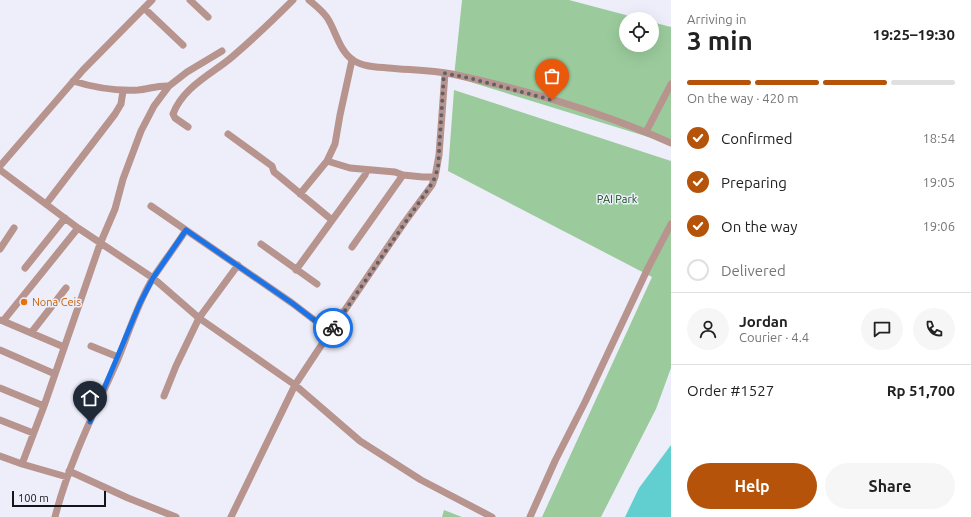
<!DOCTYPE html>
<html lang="en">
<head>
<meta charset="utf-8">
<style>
	body { margin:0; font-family:Ubuntu,sans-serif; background:#f6f6f6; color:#222; height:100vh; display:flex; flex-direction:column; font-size:15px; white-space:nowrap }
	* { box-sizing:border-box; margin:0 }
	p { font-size:13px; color:#767676 }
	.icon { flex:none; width:22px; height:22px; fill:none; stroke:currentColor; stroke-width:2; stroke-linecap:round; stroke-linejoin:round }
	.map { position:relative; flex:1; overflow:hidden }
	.panel { display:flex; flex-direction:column; background:#fff; width:300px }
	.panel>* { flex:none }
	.buttons { position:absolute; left:619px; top:12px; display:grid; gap:8px }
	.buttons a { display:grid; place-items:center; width:40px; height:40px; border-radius:50%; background:#fff; box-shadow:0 4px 16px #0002; font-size:20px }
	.scale { position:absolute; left:12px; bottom:10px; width:94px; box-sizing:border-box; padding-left:4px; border:2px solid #151418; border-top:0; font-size:11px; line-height:14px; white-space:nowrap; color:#151418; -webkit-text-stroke:3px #eeeefa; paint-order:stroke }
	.pin { position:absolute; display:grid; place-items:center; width:34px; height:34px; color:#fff; margin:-41px -17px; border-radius:50% 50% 50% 0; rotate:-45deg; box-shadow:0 0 4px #0007 }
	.pin .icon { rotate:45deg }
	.courier { position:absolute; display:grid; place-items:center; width:40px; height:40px; margin:-20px; border:3px solid #1a73e8; border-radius:50%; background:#fff; color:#222; box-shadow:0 1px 5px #0007 }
	.summary em { font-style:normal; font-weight:600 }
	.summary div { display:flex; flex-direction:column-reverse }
	.summary { display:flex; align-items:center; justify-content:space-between; height:68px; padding:0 16px }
	h1 { font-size:26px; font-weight:600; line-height:30px }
	.bar { display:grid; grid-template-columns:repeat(4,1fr); gap:6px 4px; align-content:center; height:48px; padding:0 16px }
	.bar i { height:5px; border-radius:3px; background:#e0e0e0 }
	.bar .current { background:#b45309 }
	.bar p { grid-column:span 4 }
	.line { display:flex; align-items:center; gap:10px; padding:0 16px; border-top:1px solid #e0e0e0 }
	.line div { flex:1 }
	.round { display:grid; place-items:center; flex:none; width:42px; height:42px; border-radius:21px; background:#f6f6f6 }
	ol { padding:0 16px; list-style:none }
	li { display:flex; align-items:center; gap:12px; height:44px }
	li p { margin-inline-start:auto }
	li .icon { padding:4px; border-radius:50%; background:#b45309; color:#fff; stroke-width:4 }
	li:last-child { color:#767676 }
	li i { width:22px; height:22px; border:2px solid #e0e0e0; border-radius:50% }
	.primary-button { display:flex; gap:8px; margin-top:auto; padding:8px 16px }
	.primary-button a { flex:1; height:46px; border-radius:24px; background:#b45309; color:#fff; font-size:16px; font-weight:600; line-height:46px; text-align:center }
	.primary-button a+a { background:#f6f6f6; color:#222 }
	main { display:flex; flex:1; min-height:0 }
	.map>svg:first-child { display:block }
	.green { fill:#9bcb9c }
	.water { fill:#61cecf }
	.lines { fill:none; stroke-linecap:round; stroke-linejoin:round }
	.minor { stroke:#b8948e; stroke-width:7 }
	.done { stroke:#616067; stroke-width:4; stroke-dasharray:0 7.2 }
	.route { stroke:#1a73e8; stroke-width:5 }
	.food-dot { fill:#e8710a; stroke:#eeeefa; stroke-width:1.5 }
	.labels { text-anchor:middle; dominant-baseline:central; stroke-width:3; stroke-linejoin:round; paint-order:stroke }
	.park-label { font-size:11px; fill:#0e4c17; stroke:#eeeefa }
	.food-label { font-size:11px; fill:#c56008; stroke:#eeeefa; text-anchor:start }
</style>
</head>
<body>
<main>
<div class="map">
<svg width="671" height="517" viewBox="0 0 671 517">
	<rect width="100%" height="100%" fill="#eeeefa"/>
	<!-- green -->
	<path class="green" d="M462 0H569L641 19H626V45H652V22L671 27V144L454 77Z
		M454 90 671 161V368L656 409 601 517H542L652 277 448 171Z
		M444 510 462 517H442Z"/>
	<!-- water -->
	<path class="water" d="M671 445V517H625L639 488Z"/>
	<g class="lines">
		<!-- minor -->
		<path class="minor" d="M190 0 208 17
			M309 0C316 6 323 11 328 19 336 32 340 52 353 60 363 67 377 67 388 68 409 70 431 70 452 74 527 90 601 112 671 143
			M144 8 183 45
			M169 86 187 72 222 51
			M188 127 175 118 173 114C183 87 212 74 232 57 253 39 273 20 293 0
			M646 132 671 84
			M228 134 272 166 274 172 279 176 332 220
			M327 161 350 168 395 172 403 175 423 177H435L432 185 404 223 330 332
			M0 166 83 70 152 0
			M0 170 78 228 153 278 199 318 295 385 360 441 421 480 492 517
			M435 177 439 155 445 73
			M300 194 327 161 335 144 340 115 352 60
			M46 204 115 114 121 104 123 91
			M151 206 292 303 330 332 295 385 231 517
			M261 244 317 284
			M352 247 403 175
			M0 249 14 228
			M25 268 65 218
			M296 270 365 175 367 170
			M0 320 3 321 78 228
			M3 321 64 347
			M31 333 66 288
			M91 346 118 357
			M0 350 55 374
			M0 388 44 406
			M164 396 176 366 199 318 238 265
			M0 420 33 433
			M0 456 22 464 67 477
			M22 464 44 406 100 244 115 209 123 179 141 131 154 106 169 86C158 85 149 89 138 90 115 91 95 88 73 81
			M69 471 128 498 176 517
			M55 517C69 462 95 411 118 359 129 332 138 302 153 278 164 261 176 246 186 230
			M530 517 555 461 585 402 648 268 671 224"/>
	</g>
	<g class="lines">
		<!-- done -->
		<path class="done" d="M333 328 433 182 438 168 444 73 473 79 552 100"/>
		<!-- route -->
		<path class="route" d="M90 422 140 303 153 278 186 230 292 303 330 332 333 328"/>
	</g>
	<!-- markers -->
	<circle class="food-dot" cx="24" cy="302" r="4"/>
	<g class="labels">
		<!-- park labels -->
		<g class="park-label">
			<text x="617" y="199">PAI Park</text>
		</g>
		<!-- food labels -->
		<g class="food-label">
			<text x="32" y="302">Nona Ceis</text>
		</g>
	</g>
</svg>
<div class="buttons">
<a><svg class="icon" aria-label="locate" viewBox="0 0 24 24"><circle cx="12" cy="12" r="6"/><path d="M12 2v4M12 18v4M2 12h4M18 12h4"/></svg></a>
</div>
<div class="scale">100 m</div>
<div class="pin" style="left:552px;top:100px;background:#ea580c"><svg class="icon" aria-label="bag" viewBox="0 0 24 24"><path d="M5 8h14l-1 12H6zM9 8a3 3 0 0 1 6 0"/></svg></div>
<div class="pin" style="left:90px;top:422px;background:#1f2937"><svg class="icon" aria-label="home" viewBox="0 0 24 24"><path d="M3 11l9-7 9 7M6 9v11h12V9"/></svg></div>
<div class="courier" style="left:333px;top:328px"><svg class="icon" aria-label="bike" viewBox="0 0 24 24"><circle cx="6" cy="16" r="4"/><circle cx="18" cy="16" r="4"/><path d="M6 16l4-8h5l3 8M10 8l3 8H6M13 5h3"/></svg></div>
</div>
<section class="panel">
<div class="summary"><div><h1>3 min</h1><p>Arriving in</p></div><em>19:25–19:30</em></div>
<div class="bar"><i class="current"></i><i class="current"></i><i class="current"></i><i></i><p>On the way · 420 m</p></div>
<ol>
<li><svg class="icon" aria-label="check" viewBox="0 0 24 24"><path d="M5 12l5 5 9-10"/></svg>Confirmed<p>18:54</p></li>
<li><svg class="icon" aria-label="check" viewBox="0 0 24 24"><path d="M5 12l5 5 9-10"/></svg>Preparing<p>19:05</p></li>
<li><svg class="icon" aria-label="check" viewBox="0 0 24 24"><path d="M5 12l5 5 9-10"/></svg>On the way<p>19:06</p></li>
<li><i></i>Delivered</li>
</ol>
<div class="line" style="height:72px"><a class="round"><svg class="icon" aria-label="person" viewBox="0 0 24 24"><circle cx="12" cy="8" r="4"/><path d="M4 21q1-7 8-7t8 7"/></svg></a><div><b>Jordan</b><p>Courier · 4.4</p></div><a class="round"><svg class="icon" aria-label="chat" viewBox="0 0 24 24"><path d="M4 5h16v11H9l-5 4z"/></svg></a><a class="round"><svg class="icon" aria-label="phone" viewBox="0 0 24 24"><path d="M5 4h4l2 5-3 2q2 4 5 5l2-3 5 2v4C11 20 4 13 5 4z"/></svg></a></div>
<div class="line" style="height:52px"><div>Order #1527</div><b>Rp 51,700</b></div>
<div class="primary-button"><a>Help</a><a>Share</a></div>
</section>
</main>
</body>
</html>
